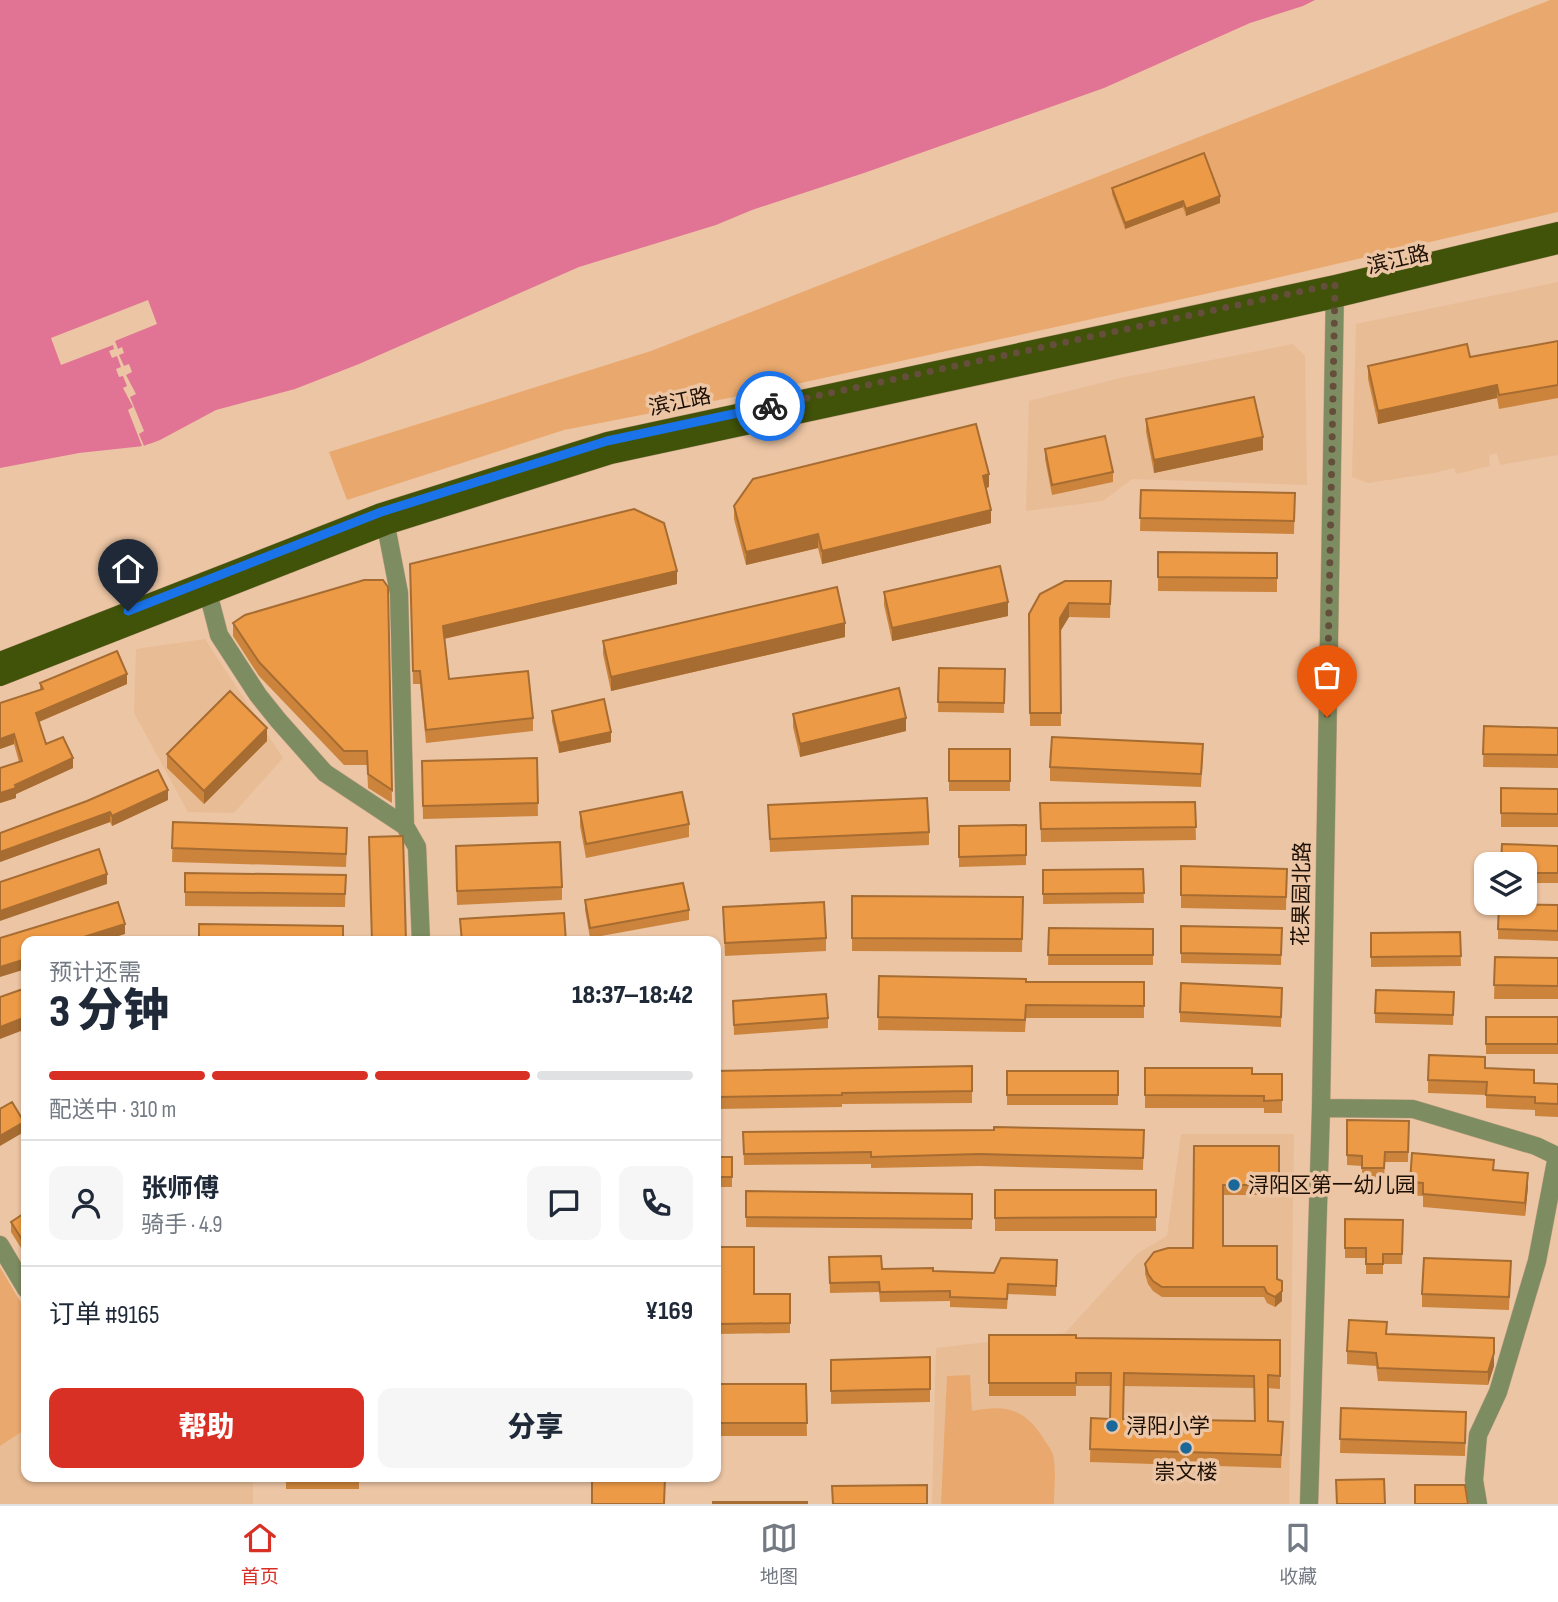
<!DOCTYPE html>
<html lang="zh">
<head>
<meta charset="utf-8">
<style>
	body { margin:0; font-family:"Sofia Sans Condensed","Noto Sans SC",sans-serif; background:#f6f6f7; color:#1f2937; height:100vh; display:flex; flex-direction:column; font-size:26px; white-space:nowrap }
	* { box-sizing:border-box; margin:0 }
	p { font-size:23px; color:#747a83 }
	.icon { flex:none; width:38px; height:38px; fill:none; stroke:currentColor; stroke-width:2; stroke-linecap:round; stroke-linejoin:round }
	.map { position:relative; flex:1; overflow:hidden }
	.sheet { position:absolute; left:21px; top:936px; width:700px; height:546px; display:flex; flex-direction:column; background:#fff; border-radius:14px; box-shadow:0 2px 5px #0004 }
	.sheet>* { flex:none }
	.buttons { position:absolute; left:1474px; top:852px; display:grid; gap:14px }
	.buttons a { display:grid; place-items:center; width:63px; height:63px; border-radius:14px; background:#fff; box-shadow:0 2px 5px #0004; font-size:35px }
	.pin { position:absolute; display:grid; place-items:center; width:60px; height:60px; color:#fff; margin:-72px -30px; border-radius:50% 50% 50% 0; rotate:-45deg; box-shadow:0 0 7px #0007 }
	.pin .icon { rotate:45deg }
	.courier { position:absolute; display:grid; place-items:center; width:70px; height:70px; margin:-35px; border:5px solid #1a73e8; border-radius:50%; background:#fff; color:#222; box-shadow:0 2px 9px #0007 }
	.overview em { font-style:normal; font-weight:800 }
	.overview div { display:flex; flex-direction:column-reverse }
	.overview { display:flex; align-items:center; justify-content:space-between; height:119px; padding:0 28px }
	h1 { font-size:46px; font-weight:800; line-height:52px }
	.bar { display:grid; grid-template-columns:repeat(4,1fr); gap:10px 7px; align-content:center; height:84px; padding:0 28px }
	.bar i { height:9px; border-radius:5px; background:#e0e1e3 }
	.bar .active { background:#d93025 }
	.bar p { grid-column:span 4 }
	.line { display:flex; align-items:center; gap:18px; padding:0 28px; border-top:2px solid #e0e1e3 }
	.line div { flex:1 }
	.round { display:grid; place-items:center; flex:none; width:74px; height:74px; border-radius:14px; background:#f6f6f7 }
	.cta { display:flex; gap:14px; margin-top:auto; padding:14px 28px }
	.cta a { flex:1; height:80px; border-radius:14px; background:#d93025; color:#fff; font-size:28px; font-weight:800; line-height:80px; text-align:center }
	.cta a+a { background:#f6f6f7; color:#1f2937 }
	.dock { display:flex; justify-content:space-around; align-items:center; height:98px; border-top:2px solid #e0e1e3; background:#fff; font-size:19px; color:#747a83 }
	.dock a { display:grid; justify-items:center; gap:4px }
	.dock .active { color:#d93025 }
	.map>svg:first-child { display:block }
	.built { fill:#e8bc95 }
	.green { fill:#e9a96e }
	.water { fill:#e17494 }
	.pier { fill:#ecc5a4 }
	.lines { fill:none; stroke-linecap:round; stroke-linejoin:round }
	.minor-casing { stroke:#c7a487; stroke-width:19 }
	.major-casing { stroke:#c7a487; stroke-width:19 }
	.minor { stroke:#7e8c61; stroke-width:18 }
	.major { stroke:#415209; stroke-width:18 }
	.wall { fill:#cc843c; fill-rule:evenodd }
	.shaded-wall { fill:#a66c31 }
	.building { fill:#ed9a46; stroke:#a66c31; stroke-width:2; fill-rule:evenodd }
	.done { stroke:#654f3c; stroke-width:7; stroke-dasharray:0 12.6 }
	.route { stroke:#1a73e8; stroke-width:9 }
	.poi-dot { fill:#1a689a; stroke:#ecc5a4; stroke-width:2.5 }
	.labels { text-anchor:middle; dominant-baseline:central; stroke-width:7; stroke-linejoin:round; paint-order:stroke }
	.street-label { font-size:21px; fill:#1c0f04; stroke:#ecc5a4 }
	.poi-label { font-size:21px; fill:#1c0f04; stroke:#ecc5a4; text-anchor:start }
</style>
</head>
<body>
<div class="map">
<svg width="1558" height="1504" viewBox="0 0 1558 1504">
	<rect width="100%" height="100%" fill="#ecc5a4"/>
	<!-- built -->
	<path class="built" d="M1558 282V455L1500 465 1497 453 1489 455 1490 466 1456 474 1454 468 1434 473 1368 483 1352 477 1356 324Z
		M1293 344 1305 356 1307 485 1132 479 1103 501 1026 511 1029 401 1120 378Z
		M205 639 283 758 234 813 188 812 134 713 136 649Z
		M1181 1134H1294L1289 1504H932L936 1348 1065 1333 1138 1253 1167 1236Z
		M26 1429V1477H253V1504H0V1446Z"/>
	<!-- green -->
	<path class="green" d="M1550 0H1558V212L1264 281 992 341 760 392 564 430 347 500 329 452 651 351Z
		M0 1267 26 1311V1429L0 1446Z
		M970 1375 972 1411C1007 1404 1026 1409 1045 1441 1049 1447 1054 1453 1054 1460 1056 1474 1054 1490 1054 1504H941L947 1376Z"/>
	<!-- water -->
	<path class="water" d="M0 0H1315L1303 6 1250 23 1104 88 864 173 752 210 716 225 579 267 359 364 295 389 216 410 160 440 144 446 79 453 0 468Z"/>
	<!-- pier -->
	<path class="pier" d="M148 300 157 324 115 341 118 349 122 347 124 353 119 355 124 366 129 364 132 372 126 375 136 394 130 397 144 431 139 434 144 446 149 444 150 447 141 450 140 447 142 446 128 410 133 407 123 388 127 386 123 376 119 377 116 369 121 367 117 356 112 358 109 351 114 349 113 345 61 365 51 338Z"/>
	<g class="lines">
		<defs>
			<path id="minor" d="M386 526 399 593 405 826
				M205 581 219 635 258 695 278 720 325 773 405 826 417 847 421 942
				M1321 1108 1413 1109 1536 1146 1557 1156 1537 1261 1498 1392 1478 1435 1474 1480 1478 1504
				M0 1245 26 1289
				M1309 1504 1321 1108 1335 286"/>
			<path id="major" d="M0 661 381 512 607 441 1335 284 1558 231
				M0 677 386 526 611 455 1322 302 1558 245"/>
		</defs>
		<!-- minor casing -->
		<use href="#minor" class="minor-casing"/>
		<!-- major casing -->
		<use href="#major" class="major-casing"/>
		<!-- minor -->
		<use href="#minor" class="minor"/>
		<!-- major -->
		<use href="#major" class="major"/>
	</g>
	<!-- wall -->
	<path class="wall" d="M1112 188 1220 203 1186 216 1183 207 1125 229 1112 194Z
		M1558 341V398L1499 409 1497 398 1378 424 1368 379V366L1470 357Z
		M1146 419 1263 450 1154 473 1146 432Z
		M1045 449 1113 472V482L1052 495 1045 459Z
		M989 487 986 488 991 523 822 564 818 548 746 565 734 519V506Z
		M1141 490 1295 493 1294 534 1140 531Z
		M1158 552 1277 553V592L1158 591Z
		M410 564 677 584 444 639 449 679 533 718V731L426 743 420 684H413Z
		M1111 581 1110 618 1069 617 1060 631 1061 726H1030L1029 614Z
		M388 587 392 803 368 788 367 765H344L259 676 233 636V623Z
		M884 592 1008 616 892 641 884 605Z
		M845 637 611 691 603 654V641Z
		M939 668 1005 669 1004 713 938 712Z
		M40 683 127 684 39 722 46 744 73 768 16 794V798L0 803V768L19 762 14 744 0 749V703L40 690Z
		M552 711 611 742 559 753 552 721Z
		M793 714 906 731 800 757 793 727Z
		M1484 726 1558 728V768L1483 767Z
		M267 741 204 804 167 768V754Z
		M949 749H1010V791H949Z
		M1203 757 1201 787 1050 781V767Z
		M537 758 538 816 423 819 422 761Z
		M1501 788 1558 789V827H1501Z
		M168 800 112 826 110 822 0 862V833Z
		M1195 802 1196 840 1041 842 1040 803Z
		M768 805 929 832V845L770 852Z
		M580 812 689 824V837L586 858 580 826Z
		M173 822 347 841 346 867 172 862Z
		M959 826 1026 855V865L959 867Z
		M1558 846V883H1524V864Z
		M456 859 562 887V900L457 905Z
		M1181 866 1287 869 1286 910 1181 908Z
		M1143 869 1144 903 1043 904V870Z
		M185 873 346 875 345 907 185 906Z
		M852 896 1023 897 1022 952 852 951Z
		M585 900 689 910V920L590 938 585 910Z
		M1558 905V941L1498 939V929Z
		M723 907 826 938V951L725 956Z
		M1181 926 1282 928 1281 965 1181 963Z
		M1049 928 1153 929V965H1048Z
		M1460 932 1461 966 1371 967V933Z
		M1495 957 1558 958V999H1494Z
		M879 976 1026 982H1144V1018H1026L1025 1032 878 1030Z
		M1454 992 1453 1025 1375 1023V1013Z
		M1282 998 1281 1027 1180 1022V1012Z
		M733 1001 828 1018V1028L734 1035Z
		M1486 1017H1558V1054H1486Z
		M972 1066V1103L842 1104V1107L716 1109V1071Z
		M1145 1068 1252 1074H1282V1113H1264V1108H1145Z
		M1485 1068 1534 1083 1558 1084V1117L1535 1116V1110L1486 1108V1095L1428 1093V1080Z
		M1007 1071H1118V1105H1007Z
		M1347 1120 1409 1121 1408 1162H1385L1384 1178H1362V1166L1347 1165Z
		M1144 1130 1143 1170 979 1166 871 1168V1164L744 1165 743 1132Z
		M1194 1146H1279V1195H1223V1246L1282 1281V1301L1275 1307 1267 1303 1264 1297H1162L1153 1291 1148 1284 1145 1274V1264L1193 1248Z
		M716 1157H732V1187H716Z
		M1494 1171 1528 1187 1525 1216 1423 1207V1196L1410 1195V1182Z
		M995 1190H1156V1231H995Z
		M746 1191 972 1194V1229L746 1227Z
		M26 1212 21 1248 11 1232V1222Z
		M1345 1219 1403 1220 1402 1264H1383V1274H1366V1258H1345Z
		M716 1247 754 1294H790V1333L716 1334Z
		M829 1257 882 1269 994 1273 1057 1260 1056 1296 1008 1294 1007 1309 950 1307V1301L880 1302 879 1292 830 1293Z
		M1511 1261 1509 1310 1422 1307V1294Z
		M1387 1334 1494 1366 1488 1385 1378 1381 1376 1366 1347 1364V1351Z
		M989 1335 1076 1338 1280 1340V1389L1268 1388V1421L1283 1422 1281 1468 1090 1462 1091 1418 1110 1419V1386H1076V1396H989ZM1124 1386 1254 1388V1421L1123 1419Z
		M930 1357V1402L831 1404V1360Z
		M716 1384H806L807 1436H716Z
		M1341 1408 1466 1425 1465 1456 1340 1453Z
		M286 1477H359V1489H286Z"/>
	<!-- shaded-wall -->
	<path class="shaded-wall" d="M1220 196V203L1186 216V209Z
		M1183 201V207L1125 229V223Z
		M1497 385V398L1378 424V411Z
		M1263 437V450L1154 473V460Z
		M989 474V487L983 489V476Z
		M991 510V523L822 564V551Z
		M818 534V548L746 565V552Z
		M677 571V584L443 639V626Z
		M1008 602V616L892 641V628Z
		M1069 603V617L1060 632V618Z
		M845 623V637L611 691V677Z
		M127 674V684L36 723V713Z
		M906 718V731L800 757V744Z
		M267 728V741L204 804V791Z
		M611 732V742L559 753V743Z
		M14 734V744L0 749V739Z
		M73 758V768L16 794V798L0 803V793Z
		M168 790V800L112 826V816Z
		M110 812V822L0 862V852Z
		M107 874V884L0 921V911Z
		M125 924V934L100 942H68Z
		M26 959V969L0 977V967Z
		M26 1017V1029L0 1039V1027Z
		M24 1122V1132L0 1146V1136Z
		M1528 1173V1187L1525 1216V1203Z
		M26 1235V1245L21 1248V1238Z
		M1282 1291V1301L1275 1307V1297Z
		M1494 1338V1366L1488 1385V1372Z"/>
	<!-- building -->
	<path class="building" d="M1204 153 1220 196 1186 209 1183 201 1125 223 1112 188Z
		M1558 341V385L1499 395 1497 385 1378 411 1368 366 1467 344 1470 357Z
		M1254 397 1263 437 1154 460 1146 419Z
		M976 424 989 474 983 476 991 510 822 551 818 534 746 552 734 506 753 479Z
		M1105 436 1113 472 1052 485 1045 449Z
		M1141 490 1295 493 1294 521 1140 518Z
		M634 509 664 523 677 571 443 626 449 679 528 671 533 718 426 730 420 671H413L410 564Z
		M1158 552 1277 553V578L1158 577Z
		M1000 566 1008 602 892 628 884 592Z
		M364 580H383L388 587 392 790 368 774 367 751H344L259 662 233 623 245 615Z
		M1065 581H1111L1110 604 1069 603 1060 618 1061 713H1030L1029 614 1040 594Z
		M837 587 845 623 611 677 603 641Z
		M117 651 127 674 36 713 46 744 63 737 73 758 15 785 16 788 0 793V768L22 761 14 734 0 739V703L43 689 40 683Z
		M939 668 1005 669 1004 703 938 702Z
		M899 688 906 718 800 744 793 714Z
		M230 691 267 728 204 791 167 754Z
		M604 699 611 732 559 743 552 711Z
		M1484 726 1558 728V755L1483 754Z
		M1052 737 1203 744 1201 774 1050 767Z
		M949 749H1010V781H949Z
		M537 758 538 803 423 806 422 761Z
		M158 770 168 790 112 816 110 812 0 852V833L87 801Z
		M1501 788 1558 789V814L1501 813Z
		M682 792 689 824 586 844 580 812Z
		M927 798 929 832 770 839 768 805Z
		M1195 802 1196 827 1041 829 1040 803Z
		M173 822 347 828 346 854 172 848Z
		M1026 825V855L959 857V826Z
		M403 836 406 942H372L369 837Z
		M560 842 562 887 457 891 456 846Z
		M1502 844 1558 846V873H1524V864H1501Z
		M99 849 107 874 0 911V882Z
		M1181 866 1287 869 1286 897 1181 895Z
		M1143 869 1144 893 1043 894V870Z
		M185 873 346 875 345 894 185 892Z
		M683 883 689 910 590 928 585 900Z
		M852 896 1023 897 1022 939 852 938Z
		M118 902 125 924 68 942H26V959L0 967V938Z
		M824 902 826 938 725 943 723 907Z
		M1499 904 1558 905V931L1498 929Z
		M564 913 566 942H462L460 919Z
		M199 924 343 926V942H199Z
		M1181 926 1282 928 1281 955 1181 953Z
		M1049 928 1153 929V955H1048Z
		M1460 932 1461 956 1371 957V933Z
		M1495 957 1558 958V986L1494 985Z
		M879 976 1026 979V982H1144V1006L1026 1005 1025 1020 878 1017Z
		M1181 983 1282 988 1281 1017 1180 1012Z
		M26 988V1017L0 1027V997Z
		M1376 990 1454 992 1453 1015 1375 1013Z
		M826 994 828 1018 734 1025 733 1001Z
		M1486 1017H1558V1044H1486Z
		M1429 1055 1485 1057V1068L1534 1070V1083L1558 1084V1104L1535 1103V1097L1486 1095 1487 1082 1428 1080Z
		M972 1066V1091L842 1093V1095L716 1097V1071Z
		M1145 1068H1252V1074H1282V1100L1264 1101V1096L1145 1095Z
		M1007 1071H1118V1095H1007Z
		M12 1102 24 1122 0 1136V1109Z
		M1347 1120 1409 1121 1408 1152H1385L1384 1168H1362V1156L1347 1155Z
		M994 1127 1144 1130 1143 1158 979 1154 871 1157V1152L744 1154 743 1132 994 1130Z
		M1194 1146H1279V1185H1223V1246H1277V1279L1282 1281V1291L1275 1297 1267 1293 1264 1287H1162L1153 1281 1148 1274 1145 1264 1154 1252 1168 1248H1193Z
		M1412 1153 1494 1160 1493 1170 1528 1173 1525 1203 1423 1194V1183L1410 1182Z
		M716 1157H732V1177H716Z
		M995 1190H1156V1217L995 1218Z
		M746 1191 972 1194V1219L746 1217Z
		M26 1212V1235L21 1238 11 1222Z
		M1345 1219 1403 1220 1402 1254H1383V1264H1366V1248H1345Z
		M716 1247H754V1294H790V1323L716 1324Z
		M881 1256 882 1269 933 1268V1271L994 1273 1001 1258 1057 1260 1056 1286 1008 1284 1007 1299 950 1297V1291L880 1292 879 1282 830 1283 829 1257Z
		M1424 1258 1511 1261 1509 1297 1422 1294Z
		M1349 1320 1387 1322 1386 1334 1494 1338V1353L1488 1372 1378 1368 1376 1353 1347 1351Z
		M989 1335H1076V1338L1280 1340V1376L1268 1375V1421L1283 1422 1281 1455 1090 1449 1091 1418 1110 1419 1111 1373H1076V1383H989ZM1124 1373 1254 1376 1255 1421 1123 1419Z
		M930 1357V1389L831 1391V1360Z
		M716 1384H806L807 1423H716Z
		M1341 1408 1466 1412 1465 1443 1340 1439Z
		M592 1477H665L664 1504H592Z
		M1384 1479 1385 1504H1337L1336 1480Z
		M927 1485V1504H833L832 1486Z
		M1415 1485H1465L1468 1504H1415Z
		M713 1502H807V1504H713Z"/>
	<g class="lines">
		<!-- done -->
		<path class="done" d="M770 406 1335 284 1327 717"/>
		<!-- route -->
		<path class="route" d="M128 611 381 512 607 441 770 406"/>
	</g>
	<!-- markers -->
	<g class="poi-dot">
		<circle cx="1234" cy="1185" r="7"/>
		<circle cx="1112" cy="1426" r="7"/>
		<circle cx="1186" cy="1448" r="7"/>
	</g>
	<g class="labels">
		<!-- street labels -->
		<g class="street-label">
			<text transform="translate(1398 260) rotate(-13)">滨江路</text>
			<text transform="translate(680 402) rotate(-12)">滨江路</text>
			<text transform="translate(1302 894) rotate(-89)">花果园北路</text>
		</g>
		<!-- poi labels -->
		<g class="poi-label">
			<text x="1248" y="1185">浔阳区第一幼儿园</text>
			<text x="1126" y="1426">浔阳小学</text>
			<text x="1186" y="1472" text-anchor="middle">崇文楼</text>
		</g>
	</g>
</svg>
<div class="buttons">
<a><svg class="icon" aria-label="layers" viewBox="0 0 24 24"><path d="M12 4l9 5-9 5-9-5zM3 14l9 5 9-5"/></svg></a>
</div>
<div class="pin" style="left:1327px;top:717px;background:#ea580c"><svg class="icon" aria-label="bag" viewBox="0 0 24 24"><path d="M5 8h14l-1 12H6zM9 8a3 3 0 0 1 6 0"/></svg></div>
<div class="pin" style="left:128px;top:611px;background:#1f2937"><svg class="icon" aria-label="home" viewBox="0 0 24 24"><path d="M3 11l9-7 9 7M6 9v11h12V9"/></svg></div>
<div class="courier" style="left:770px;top:406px"><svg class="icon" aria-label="bike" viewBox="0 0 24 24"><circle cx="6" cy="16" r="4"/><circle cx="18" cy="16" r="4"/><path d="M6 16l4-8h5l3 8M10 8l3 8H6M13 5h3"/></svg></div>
<section class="sheet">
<div class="overview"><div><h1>3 分钟</h1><p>预计还需</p></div><em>18:37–18:42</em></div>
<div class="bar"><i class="active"></i><i class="active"></i><i class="active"></i><i></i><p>配送中 · 310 m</p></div>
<div class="line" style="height:126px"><a class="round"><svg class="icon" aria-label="person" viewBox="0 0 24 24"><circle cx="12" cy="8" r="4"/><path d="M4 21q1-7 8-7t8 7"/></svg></a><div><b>张师傅</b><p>骑手 · 4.9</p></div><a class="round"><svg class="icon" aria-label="chat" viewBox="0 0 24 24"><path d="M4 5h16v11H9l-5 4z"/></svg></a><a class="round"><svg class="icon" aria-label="phone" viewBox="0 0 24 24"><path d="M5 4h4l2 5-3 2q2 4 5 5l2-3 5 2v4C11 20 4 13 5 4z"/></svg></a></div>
<div class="line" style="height:91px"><div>订单 #9165</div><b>¥169</b></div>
<div class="cta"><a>帮助</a><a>分享</a></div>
</section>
</div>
<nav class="dock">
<a class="active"><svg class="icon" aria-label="home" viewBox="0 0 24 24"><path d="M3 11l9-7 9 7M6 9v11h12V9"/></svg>首页</a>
<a><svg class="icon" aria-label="map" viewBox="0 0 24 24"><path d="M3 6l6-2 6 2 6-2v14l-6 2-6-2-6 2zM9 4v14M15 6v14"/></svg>地图</a>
<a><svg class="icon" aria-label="saved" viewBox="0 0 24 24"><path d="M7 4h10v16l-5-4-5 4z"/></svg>收藏</a>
</nav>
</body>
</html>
